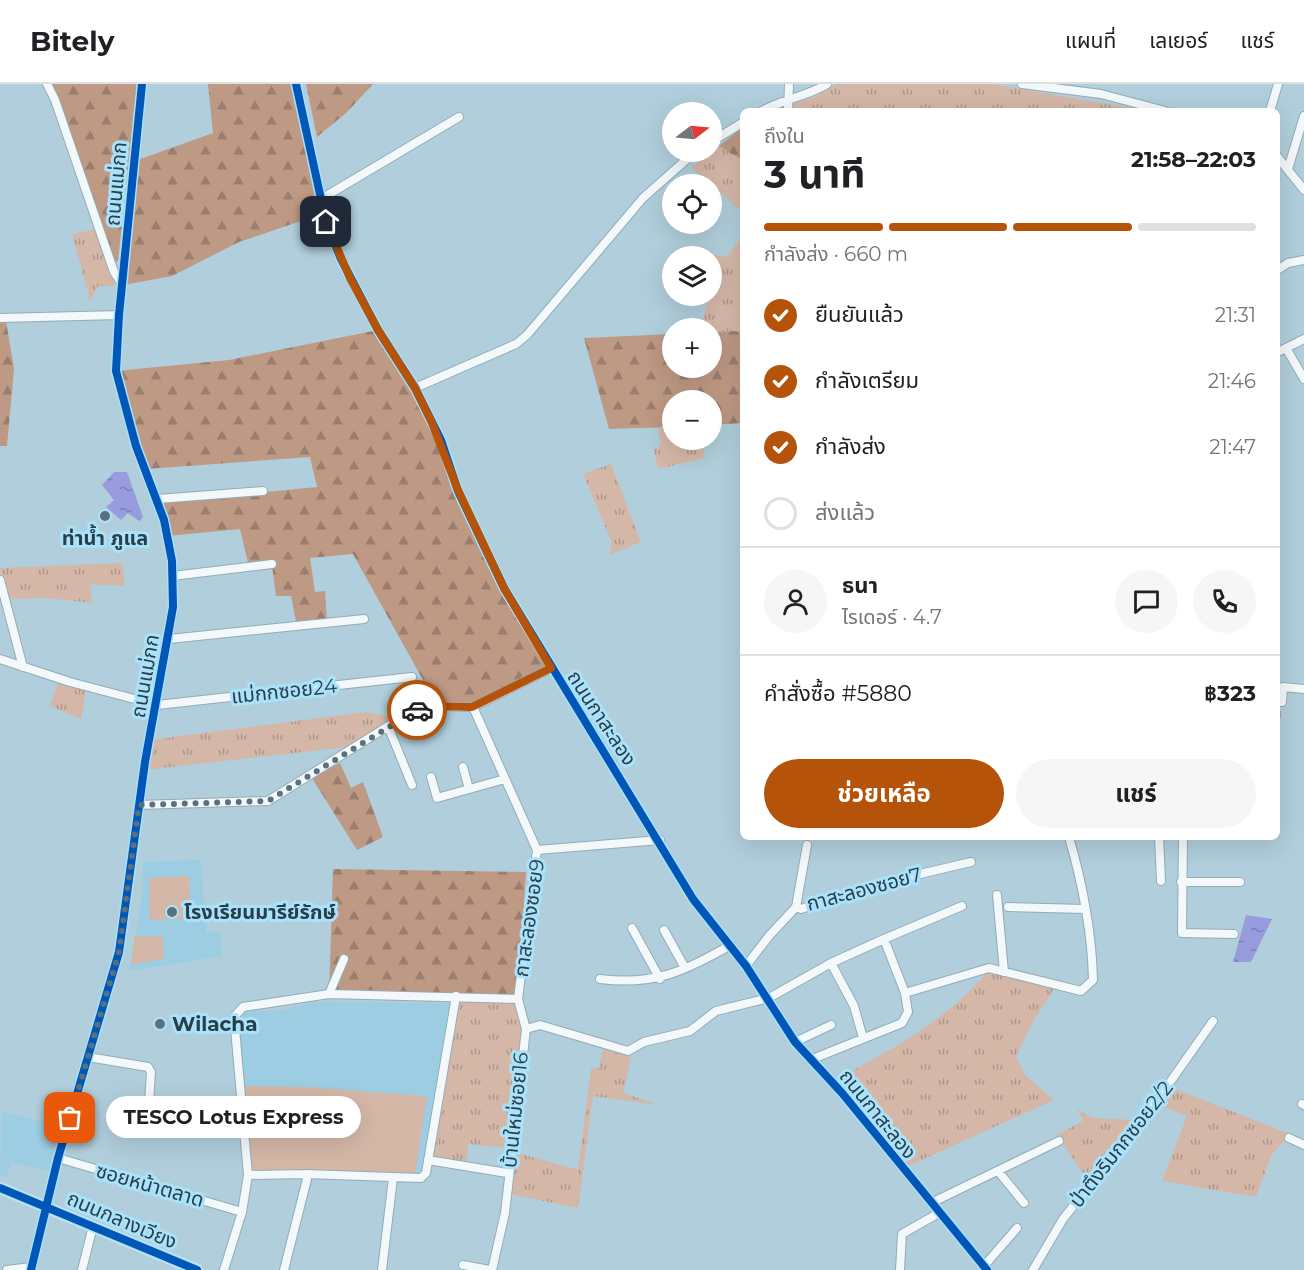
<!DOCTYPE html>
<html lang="th">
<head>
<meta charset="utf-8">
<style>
	body { margin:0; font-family:Montserrat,"Noto Sans Thai",sans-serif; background:#f6f6f6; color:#202124; height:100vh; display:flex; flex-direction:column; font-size:22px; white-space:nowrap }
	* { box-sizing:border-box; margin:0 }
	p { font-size:20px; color:#757577 }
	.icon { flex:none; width:33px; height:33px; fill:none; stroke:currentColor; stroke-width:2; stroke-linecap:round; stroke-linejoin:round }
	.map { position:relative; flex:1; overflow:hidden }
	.panel { position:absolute; left:740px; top:24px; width:540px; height:732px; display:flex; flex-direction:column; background:#fff; border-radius:9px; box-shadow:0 6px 24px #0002 }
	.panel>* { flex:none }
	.needle { width:39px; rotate:74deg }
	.fabs { position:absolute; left:662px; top:18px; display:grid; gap:12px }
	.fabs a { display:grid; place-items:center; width:60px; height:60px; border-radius:50%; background:#fff; box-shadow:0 6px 24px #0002; font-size:30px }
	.pin { position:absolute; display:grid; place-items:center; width:51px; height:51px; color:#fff; margin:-26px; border-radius:12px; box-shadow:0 3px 9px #0006 }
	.courier { position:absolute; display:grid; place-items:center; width:60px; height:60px; margin:-30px; border:4px solid #b45309; border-radius:50%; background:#fff; color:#222; box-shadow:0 2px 8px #0007 }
	.bubble { position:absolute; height:42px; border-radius:21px; background:#fff; box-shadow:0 6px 24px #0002; font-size:20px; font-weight:700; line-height:42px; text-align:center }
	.summary em { font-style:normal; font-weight:700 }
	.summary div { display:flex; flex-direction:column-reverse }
	.summary { display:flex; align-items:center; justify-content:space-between; height:102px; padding:0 24px }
	h1 { font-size:39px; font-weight:700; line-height:45px }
	.bar { display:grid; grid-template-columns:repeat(4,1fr); gap:9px 6px; align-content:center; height:72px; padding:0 24px }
	.bar i { height:8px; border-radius:4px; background:#e0e0e0 }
	.bar .current { background:#b45309 }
	.bar p { grid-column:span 4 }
	.line { display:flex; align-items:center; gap:15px; padding:0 24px; border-top:2px solid #e0e0e0 }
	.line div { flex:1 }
	.round { display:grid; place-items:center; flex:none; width:63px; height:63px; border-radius:32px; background:#f6f6f6 }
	ol { padding:0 24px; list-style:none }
	li { display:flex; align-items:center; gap:18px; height:66px }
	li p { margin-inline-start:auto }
	li .icon { padding:6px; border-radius:50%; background:#b45309; color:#fff; stroke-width:4 }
	li:last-child { color:#757577 }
	li i { width:33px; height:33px; border:3px solid #e0e0e0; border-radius:50% }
	.button { display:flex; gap:12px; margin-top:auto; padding:12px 24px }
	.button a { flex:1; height:69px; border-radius:36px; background:#b45309; color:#fff; font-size:24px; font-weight:700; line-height:69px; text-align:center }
	.button a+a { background:#f6f6f6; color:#202124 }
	header { display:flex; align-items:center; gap:36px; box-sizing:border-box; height:84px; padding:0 30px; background:#fff; border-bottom:2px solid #e0e0e0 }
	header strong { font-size:28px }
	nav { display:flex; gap:33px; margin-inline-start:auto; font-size:21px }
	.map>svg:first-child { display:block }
	.built { fill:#9ccde2 }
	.grass { fill:url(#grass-tufts) }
	.forest { fill:url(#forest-firs) }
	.green { fill:#d5b7a7 }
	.water { fill:url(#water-ripples) }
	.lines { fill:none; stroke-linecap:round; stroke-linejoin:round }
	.minor-casing { stroke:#94abb6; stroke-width:10 }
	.major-casing { stroke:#dbe9ef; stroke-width:12 }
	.minor { stroke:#f3f8fa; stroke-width:8 }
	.major { stroke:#d4e3e2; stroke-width:9 }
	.cycleway-casing { stroke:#aae2fb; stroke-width:11 }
	.cycleway { stroke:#0057b8; stroke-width:8 }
	.done { stroke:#58717c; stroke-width:6; stroke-dasharray:0 10.8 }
	.route { stroke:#b45309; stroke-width:8 }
	.poi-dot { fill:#58717c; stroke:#aae2fb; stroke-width:2 }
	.labels { text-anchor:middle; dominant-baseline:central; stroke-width:6; stroke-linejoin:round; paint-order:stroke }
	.street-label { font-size:20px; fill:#283f49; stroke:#aae2fb }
	.poi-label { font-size:20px; font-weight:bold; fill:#283f49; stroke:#aae2fb; text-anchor:start }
</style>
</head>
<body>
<header>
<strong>Bitely</strong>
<nav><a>แผนที่</a><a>เลเยอร์</a><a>แชร์</a></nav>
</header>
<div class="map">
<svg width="1304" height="1186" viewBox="0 0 1304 1186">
	<defs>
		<pattern id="grass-tufts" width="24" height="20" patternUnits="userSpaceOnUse" patternTransform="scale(1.5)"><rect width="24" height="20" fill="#d5b7a7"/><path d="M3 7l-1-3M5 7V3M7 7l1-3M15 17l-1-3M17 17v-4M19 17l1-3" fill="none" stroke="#ad968a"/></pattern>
		<pattern id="forest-firs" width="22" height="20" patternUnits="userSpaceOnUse" patternTransform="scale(1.5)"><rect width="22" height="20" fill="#be9984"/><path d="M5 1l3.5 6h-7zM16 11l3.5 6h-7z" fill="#9a7e6e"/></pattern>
		<pattern id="water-ripples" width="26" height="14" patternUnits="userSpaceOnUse" patternTransform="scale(1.5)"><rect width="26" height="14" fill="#989bde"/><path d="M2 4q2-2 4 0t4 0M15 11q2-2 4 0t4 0" fill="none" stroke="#7c80b6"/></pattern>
	</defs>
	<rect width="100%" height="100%" fill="#b0cedb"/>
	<!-- built -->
	<path class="built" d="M201 776 206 848 221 849 222 872 129 887 143 806V778Z
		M313 918 452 919 421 1094 248 1091 234 933 243 928 284 926Z
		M2 1028 62 1043 50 1088 12 1078 6 1093 0 1091Z"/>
	<!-- grass -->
	<path class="grass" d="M837 0H991L1149 27H792L793 20 812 14Z
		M719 62 742 76V128L691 83Z
		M96 145 115 202H98L90 216 72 150Z
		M742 152V247L711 248V244H702L708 212H711L714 171 727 173Z
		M672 343V356H702L705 374 658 385 654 366 661 360 658 344Z
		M611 380 641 458 609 471 612 459 583 390Z
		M122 479 125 502 90 500 92 519 47 514 6 515 0 484Z
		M58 598 86 606 81 635 50 622Z
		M366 628 400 635 356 662 144 686 149 656Z
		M988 887 1054 905 1031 941 1016 973 1025 991 1054 1016 906 1083 840 993C894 965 949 934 988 887Z
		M456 912 518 915 526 945 510 1064 468 1060 466 1082 428 1076Z
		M603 965 631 973 623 1009 658 1021 593 1012 578 1124 510 1110 514 1068 578 1086 591 985 599 984Z
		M1170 1003 1290 1050 1272 1070 1256 1113 1162 1097 1187 1032 1157 1020Z
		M1077 1025 1092 1034 1134 1036 1088 1097 1057 1051 1083 1037Z"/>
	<!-- forest -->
	<path class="forest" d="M51 0H137L118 177 114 178 58 13Z
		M208 0H296L324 129 239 158 172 192 123 201 135 77 213 49Z
		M306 0H373L346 29 317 53Z
		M742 44V76L719 62Z
		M0 237H6L14 285 7 362H0Z
		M378 246 415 304 456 400 551 584 473 623H438L353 470 310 474 315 508 325 507 327 536 297 542 291 512H276L272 481 249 483 240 445 167 452 158 419 317 403 310 373 146 385 116 287 229 276Z
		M742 247V339L711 341V316H672V343L609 345 584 254 672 250V284H711V248Z
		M340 679 351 704 363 698 383 753 357 766 312 694Z
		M333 785 526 788 518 915 329 910Z"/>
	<!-- green -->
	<path class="green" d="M189 792 191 835 150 836 149 794Z
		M135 852H162L164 874 131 881Z
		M245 1002 305 1003 427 1012 415 1092 252 1086Z"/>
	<!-- water -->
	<path class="water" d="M114 388H127L143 433 139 437 128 429 121 436 106 423 114 416 102 401Z
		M1246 831 1272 835 1251 878H1233Z"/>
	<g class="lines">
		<defs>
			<path id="minor" d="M47 0 55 16 114 188 122 200
				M296 0 326 138 341 175 378 246 415 304 441 356 458 407 504 504 693 815 746 882 795 958 842 1009 987 1186
				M1022 0 1101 10 1165 27
				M762 27C782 15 806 13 827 0
				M788 27 789 0
				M1270 27 1278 0
				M711 58 742 39
				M1276 71 1304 106
				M1288 85 1304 32
				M321 115 459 33
				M1276 187 1288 179 1304 176
				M0 234 119 231
				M1286 264 1304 295
				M1276 269 1304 255
				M415 304 516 260 527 251 643 114 695 68
				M157 415 263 407
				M172 492 272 480
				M0 496 23 583
				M169 555 364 535
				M0 575 70 598 157 621 412 593
				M1276 618H1282L1283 603 1304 605
				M473 623 537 766
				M1276 629V632
				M388 642 412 701
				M463 683 469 705
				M431 693 437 714 505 695
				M139 721 268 717 411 628 432 622 473 623 551 584
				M1159 753 1161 797
				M1183 753 1182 849 1234 850
				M1181 798H1240
				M997 811 1004 888
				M796 823 807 761
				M1008 823 1085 825
				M632 844 660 895
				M664 846 685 884
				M884 855 962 822
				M831 879 854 922 863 954
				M746 882 769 852 796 823 801 825 873 801 971 778
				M600 895C655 902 684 887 731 861
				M329 910 344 875
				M526 945 518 915 537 766 660 756
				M795 958 831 941
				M88 973 148 983 151 988 149 1018
				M810 976 902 939 908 928 905 909
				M1302 1020 1304 1021
				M1289 1054 1304 1061
				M58 1074 242 1128
				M428 1076 507 1089
				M998 1087 1024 1119
				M305 1090 421 1094 426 1089 456 912
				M248 1091 305 1090 307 1095 284 1186
				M931 1119 1059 1057
				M463 1181 490 1186
				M984 1182 1017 1144
				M7 1186 31 1183
				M31 1186 58 1074 119 868 145 678 173 523 172 477 164 436 136 362 116 287 119 231 142 0
				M82 1186 93 1142
				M224 1186 242 1128 248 1091 234 933 243 923 329 910 518 915
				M382 1186 393 1094
				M492 1186 505 1129 526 945 540 941 628 967 644 958 690 947 716 927 769 914 831 879 884 855 905 909 989 884 1081 907 1093 896C1092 849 1082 798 1069 753
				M900 1186 902 1150 939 1129
				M1033 1186 1063 1135 1161 1011 1213 937"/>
			<path id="major" d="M0 1104 197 1186"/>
		</defs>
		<!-- minor casing -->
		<use href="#minor" class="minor-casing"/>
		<!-- major casing -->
		<use href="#major" class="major-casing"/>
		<!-- minor -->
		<use href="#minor" class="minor"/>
		<!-- major -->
		<use href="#major" class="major"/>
		<defs>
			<path id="cycleway" d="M296 0 326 138 341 175 378 246 415 304 441 356 458 407 504 504 693 815 746 882 795 958 842 1009 987 1186
				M0 1104 197 1186
				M31 1186 58 1074 119 868 145 678 173 523 172 477 164 436 136 362 116 287 119 231 142 0"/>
		</defs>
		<!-- cycleway casing -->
		<use href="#cycleway" class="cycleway-casing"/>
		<!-- cycleway -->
		<use href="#cycleway" class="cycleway"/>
	</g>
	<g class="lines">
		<!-- done -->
		<path class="done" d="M70 1034 119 868 139 721 268 717 417 626"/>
		<!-- route -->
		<path class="route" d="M326 138 350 194 378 246 415 304 432 339 458 406 504 504 551 584 472 623 432 622 417 626"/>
	</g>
	<!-- markers -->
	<g class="poi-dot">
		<circle cx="105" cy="432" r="6"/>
		<circle cx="172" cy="828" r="6"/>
		<circle cx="160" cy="940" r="6"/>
	</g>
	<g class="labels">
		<!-- street labels -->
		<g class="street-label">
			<text transform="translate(116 100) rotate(-85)">ถนนแม่กก</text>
			<text transform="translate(145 592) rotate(-80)">ถนนแม่กก</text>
			<text transform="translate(284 607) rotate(-6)">แม่กกซอย24</text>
			<text transform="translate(602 634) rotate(57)">ถนนกาสะลอง</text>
			<text transform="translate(864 805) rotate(-15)">กาสะลองซอย7</text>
			<text transform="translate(529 834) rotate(-82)">กาสะลองซอย9</text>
			<text transform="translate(515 1026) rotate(-84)">บ้านใหม่ซอย16</text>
			<text transform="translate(878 1030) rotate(51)">ถนนกาสะลอง</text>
			<text transform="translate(1121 1060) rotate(-52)">ป่าตึงริมกกซอย2/2</text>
			<text transform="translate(150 1101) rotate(16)">ซอยหน้าตลาด</text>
			<text transform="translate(122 1136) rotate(23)">ถนนกลางเวียง</text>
		</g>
		<!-- poi labels -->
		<g class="poi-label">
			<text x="105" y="454" text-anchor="middle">ท่าน้ำ ภูแล</text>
			<text x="184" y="828">โรงเรียนมารีย์รักษ์</text>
			<text x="172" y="940">Wilacha</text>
		</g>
	</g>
</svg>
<div class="fabs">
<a><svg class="needle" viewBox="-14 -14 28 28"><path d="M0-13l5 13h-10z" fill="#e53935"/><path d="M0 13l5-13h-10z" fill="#757577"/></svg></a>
<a><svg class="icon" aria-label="locate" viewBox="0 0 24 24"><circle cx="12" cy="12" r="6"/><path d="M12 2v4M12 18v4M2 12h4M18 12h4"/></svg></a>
<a><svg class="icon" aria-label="layers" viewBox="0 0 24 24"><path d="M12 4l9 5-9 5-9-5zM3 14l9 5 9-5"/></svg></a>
<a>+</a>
<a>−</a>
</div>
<div class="pin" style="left:70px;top:1034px;background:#ea580c"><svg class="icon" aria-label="bag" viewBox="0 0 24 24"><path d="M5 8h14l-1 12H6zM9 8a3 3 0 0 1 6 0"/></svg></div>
<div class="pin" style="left:326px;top:138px;background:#1f2937"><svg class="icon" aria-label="home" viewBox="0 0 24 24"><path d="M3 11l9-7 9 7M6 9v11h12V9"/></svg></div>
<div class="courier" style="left:417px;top:626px"><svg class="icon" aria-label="car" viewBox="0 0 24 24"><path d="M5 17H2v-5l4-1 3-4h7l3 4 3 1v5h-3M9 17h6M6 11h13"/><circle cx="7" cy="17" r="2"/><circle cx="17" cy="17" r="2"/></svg></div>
<div class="bubble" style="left:106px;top:1012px;width:255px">TESCO Lotus Express</div>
<section class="panel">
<div class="summary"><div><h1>3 นาที</h1><p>ถึงใน</p></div><em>21:58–22:03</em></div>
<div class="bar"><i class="current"></i><i class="current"></i><i class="current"></i><i></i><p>กำลังส่ง · 660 m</p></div>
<ol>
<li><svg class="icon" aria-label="check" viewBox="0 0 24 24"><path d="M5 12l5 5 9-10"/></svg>ยืนยันแล้ว<p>21:31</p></li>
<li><svg class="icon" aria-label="check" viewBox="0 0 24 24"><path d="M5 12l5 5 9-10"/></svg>กำลังเตรียม<p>21:46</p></li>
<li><svg class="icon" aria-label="check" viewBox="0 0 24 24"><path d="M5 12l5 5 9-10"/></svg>กำลังส่ง<p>21:47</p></li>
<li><i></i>ส่งแล้ว</li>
</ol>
<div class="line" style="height:108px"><a class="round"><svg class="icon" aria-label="person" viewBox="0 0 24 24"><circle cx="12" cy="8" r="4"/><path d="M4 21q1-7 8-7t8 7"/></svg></a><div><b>ธนา</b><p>ไรเดอร์ · 4.7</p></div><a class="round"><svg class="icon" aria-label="chat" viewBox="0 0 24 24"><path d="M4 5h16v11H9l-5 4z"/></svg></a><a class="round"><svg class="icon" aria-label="phone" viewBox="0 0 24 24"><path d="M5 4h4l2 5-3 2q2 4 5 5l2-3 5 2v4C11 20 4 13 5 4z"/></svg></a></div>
<div class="line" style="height:78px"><div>คำสั่งซื้อ #5880</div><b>฿323</b></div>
<div class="button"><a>ช่วยเหลือ</a><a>แชร์</a></div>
</section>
</div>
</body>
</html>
